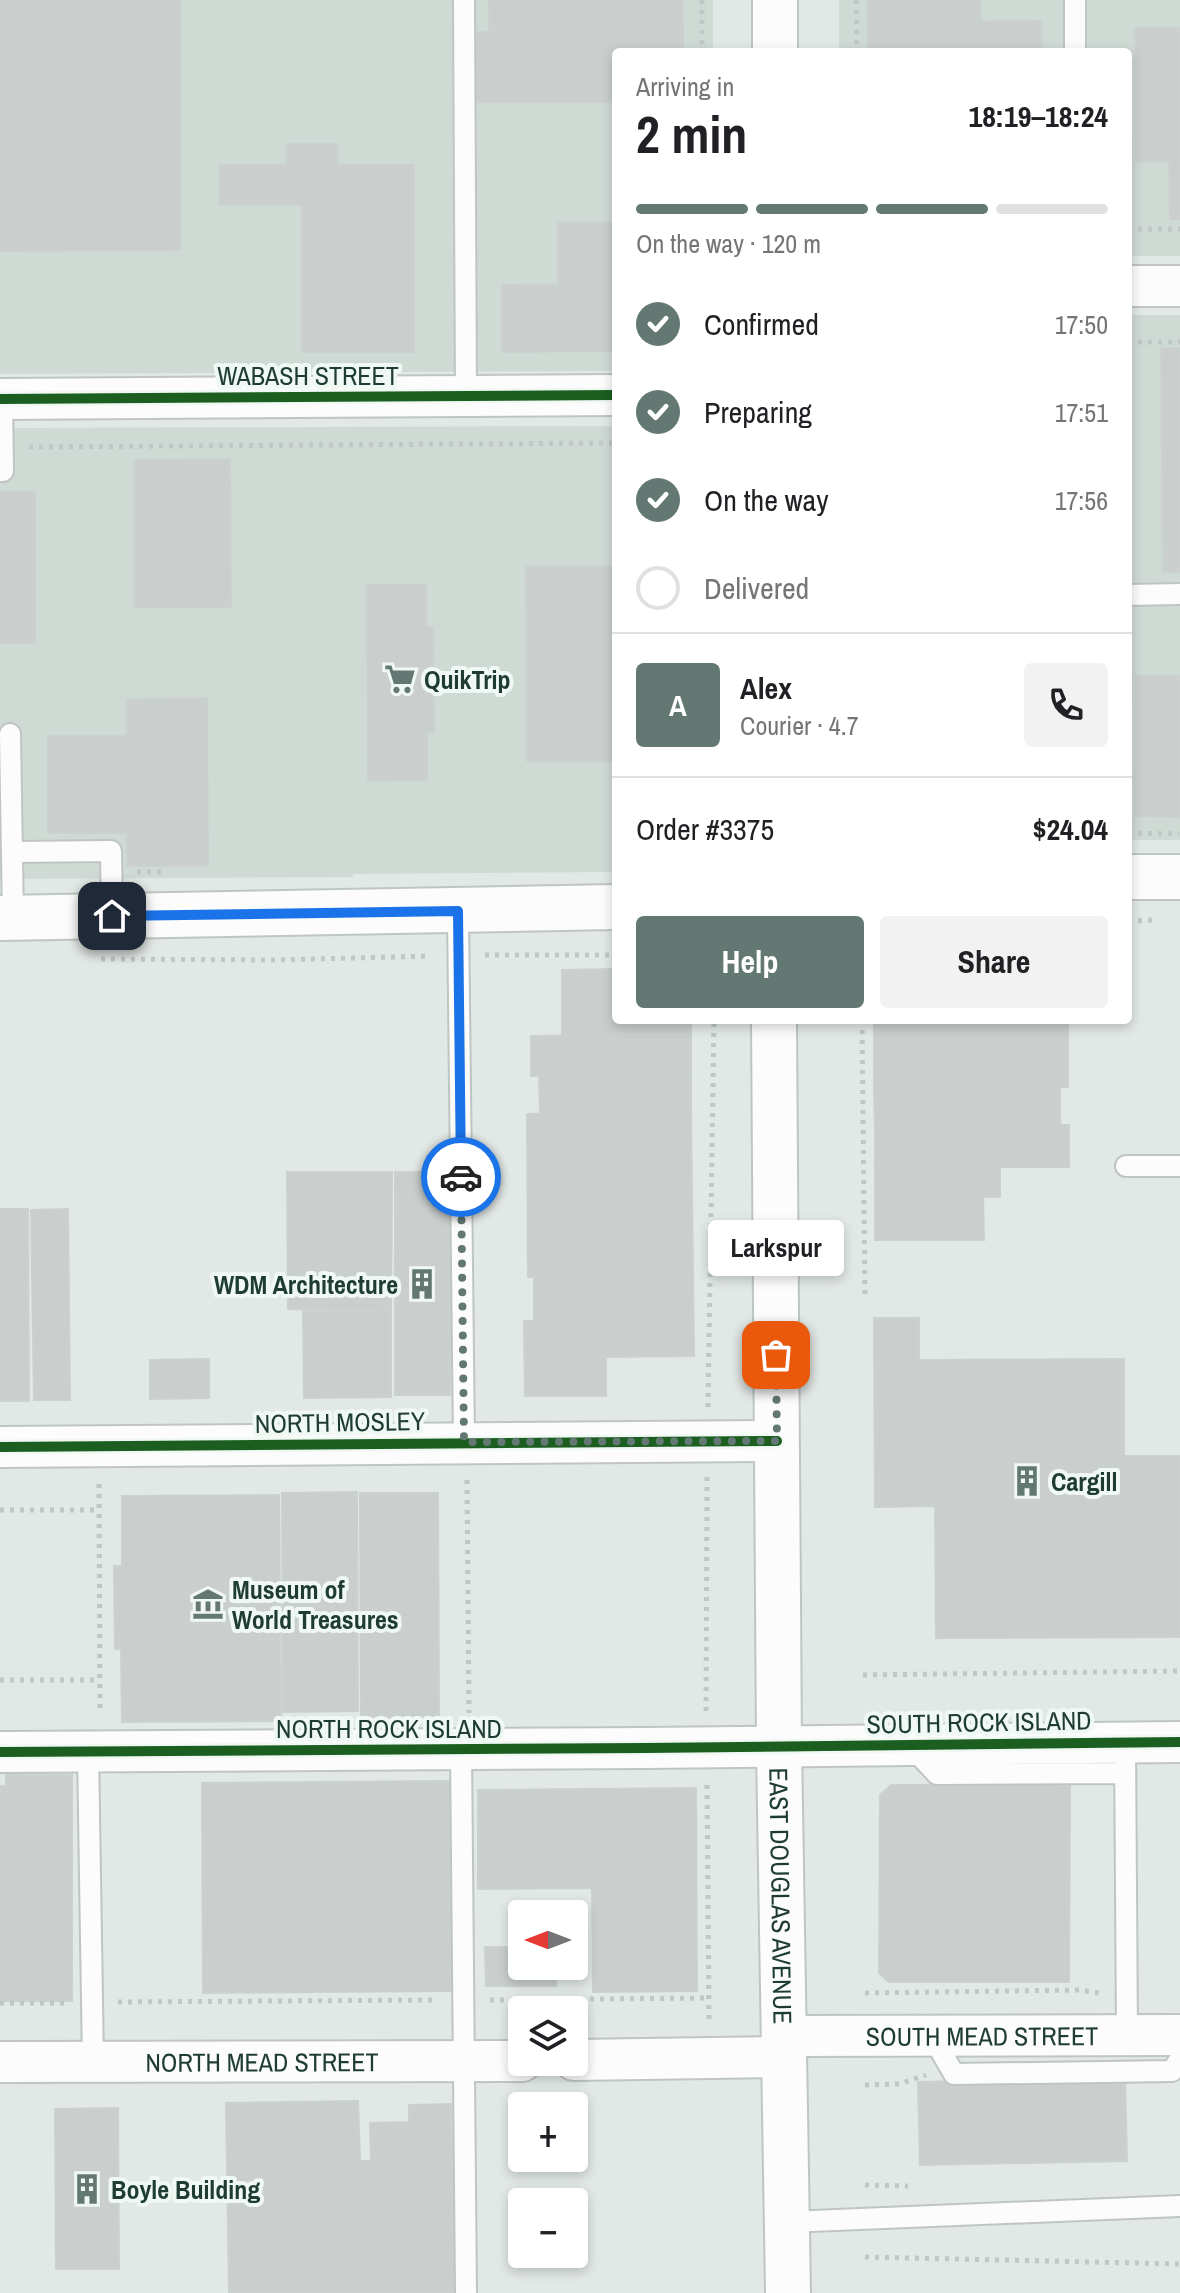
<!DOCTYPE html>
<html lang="en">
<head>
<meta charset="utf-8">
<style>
	body { margin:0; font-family:"Archivo Narrow",sans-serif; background:#f2f2f2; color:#202124; height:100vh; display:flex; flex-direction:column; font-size:30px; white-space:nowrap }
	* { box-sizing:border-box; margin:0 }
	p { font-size:26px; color:#757577 }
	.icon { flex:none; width:44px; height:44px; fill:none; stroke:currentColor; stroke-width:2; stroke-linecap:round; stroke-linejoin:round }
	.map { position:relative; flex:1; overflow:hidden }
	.panel { position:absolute; left:612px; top:48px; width:520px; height:976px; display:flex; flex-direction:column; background:#fff; border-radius:8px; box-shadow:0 4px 12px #0003 }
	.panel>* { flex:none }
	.needle { width:52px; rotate:270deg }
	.controls { position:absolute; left:508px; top:1900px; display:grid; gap:16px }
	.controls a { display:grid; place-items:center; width:80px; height:80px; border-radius:8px; background:#fff; box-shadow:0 4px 12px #0003; font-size:40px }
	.pin { position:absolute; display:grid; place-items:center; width:68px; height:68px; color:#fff; margin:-34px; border-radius:16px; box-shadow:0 4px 12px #0006 }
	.courier { position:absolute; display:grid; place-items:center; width:80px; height:80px; margin:-40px; border:6px solid #1a73e8; border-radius:50%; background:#fff; color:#222; box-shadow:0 2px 10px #0007 }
	.bubble { position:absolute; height:56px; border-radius:8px; background:#fff; box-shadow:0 4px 12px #0003; font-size:26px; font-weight:700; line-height:56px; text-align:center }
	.overview em { font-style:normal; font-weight:700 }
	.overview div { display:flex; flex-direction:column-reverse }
	.overview { display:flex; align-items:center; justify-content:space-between; height:136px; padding:0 24px }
	h1 { font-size:52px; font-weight:700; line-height:60px }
	.bar { display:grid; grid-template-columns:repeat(4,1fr); gap:12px 8px; align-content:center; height:96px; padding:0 24px }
	.bar i { height:10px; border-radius:6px; background:#e0e0e0 }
	.bar .on { background:#637872 }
	.bar p { grid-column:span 4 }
	.line { display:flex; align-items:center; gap:20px; padding:0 24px; border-top:2px solid #e0e0e0 }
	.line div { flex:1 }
	.round { display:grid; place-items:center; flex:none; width:84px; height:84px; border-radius:8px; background:#f2f2f2 }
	ol { padding:0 24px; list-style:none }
	li { display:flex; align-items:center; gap:24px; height:88px }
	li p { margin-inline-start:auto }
	li .icon { padding:8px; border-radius:50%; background:#637872; color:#fff; stroke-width:4 }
	li:last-child { color:#757577 }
	li i { width:44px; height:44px; border:4px solid #e0e0e0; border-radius:50% }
	.cta { display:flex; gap:16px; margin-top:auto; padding:16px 24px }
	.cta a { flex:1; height:92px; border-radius:8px; background:#637872; color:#fff; font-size:32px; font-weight:700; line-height:92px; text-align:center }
	.cta a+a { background:#f2f2f2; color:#202124 }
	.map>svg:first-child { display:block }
	.built { fill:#d0dad5 }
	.building { fill:#cacfcd; stroke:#cbd1ce; stroke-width:2 }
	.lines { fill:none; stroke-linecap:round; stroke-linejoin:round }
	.service-casing { stroke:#bfc5c2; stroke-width:24 }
	.minor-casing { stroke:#bfc5c2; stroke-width:44 }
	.secondary-casing { stroke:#bec6c3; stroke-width:48 }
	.path { stroke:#bfc8c6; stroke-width:5; stroke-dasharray:4 6; stroke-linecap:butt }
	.service { stroke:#fbfcfb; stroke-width:20 }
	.minor { stroke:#fbfcfb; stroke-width:40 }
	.secondary { stroke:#fbfcfb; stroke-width:44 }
	.cycleway-casing { stroke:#f0f8f4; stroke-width:15 }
	.cycleway { stroke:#1b5e20; stroke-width:10 }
	.done { stroke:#637872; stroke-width:8; stroke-dasharray:0 14.4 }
	.route { stroke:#1a73e8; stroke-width:10 }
	.labels { text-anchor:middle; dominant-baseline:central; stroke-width:8; stroke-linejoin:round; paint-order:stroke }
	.street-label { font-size:26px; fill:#1f3c34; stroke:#f0f8f4 }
	.poi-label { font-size:26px; font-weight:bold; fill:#1f3c34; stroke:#f0f8f4; text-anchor:start }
</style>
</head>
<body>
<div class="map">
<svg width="1180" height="2293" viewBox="0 0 1180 2293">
	<rect width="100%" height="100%" fill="#e2e8e5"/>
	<!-- built -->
	<path class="built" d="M0 0H713V52H616V371L0 374Z
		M839 0H1180V256H1128V52H839Z
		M1128 315H1180V840H1128Z
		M616 426V872L351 874 354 877 0 879V428Z"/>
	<!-- building -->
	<path class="building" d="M0 0H180V250L0 251Z
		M489 0H682L683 31H489Z
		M867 0H980L981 21 868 22Z
		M1041 21 1042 52H868V22Z
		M1135 28H1180V219H1170L1169 161 1136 162Z
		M683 31V52H616V102H476V32Z
		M287 144H337V165H414V352H302V205H219V165H287Z
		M558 223H616V284L558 285Z
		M616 284V351L502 352V285Z
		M1161 348H1180V572H1163Z
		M230 459 231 607H135V460Z
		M0 492H35V643H0Z
		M526 567H616V761H527Z
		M367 585H426V627H433L434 732H427V780L368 781Z
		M1136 676H1180V817L1135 816Z
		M207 698 208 866H127V833H48V736H127V699Z
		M616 969V1020H691V1034L562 1036V970Z
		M874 1020H1068V1087H874Z
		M691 1034V1074L531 1076V1036Z
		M691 1074V1113L540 1114 539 1076Z
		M874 1087H1060V1125H875Z
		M691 1113 693 1276 528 1277 527 1114Z
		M875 1125H1069V1167H875Z
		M875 1167H1000V1197H983L984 1240H875Z
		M287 1172H392L391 1311 288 1309Z
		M395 1172H450V1395H395Z
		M0 1209H28L29 1401H0Z
		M68 1209 70 1400H34L31 1210Z
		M693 1276 694 1356 606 1357V1396H525L524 1321H534V1277Z
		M303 1311H391V1397L304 1398Z
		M874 1318H919V1360L1124 1359V1456H1180V1637L936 1638 935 1506 875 1507Z
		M209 1359V1398L150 1399V1360Z
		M357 1492 358 1711 283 1712 282 1493Z
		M360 1493H438L439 1718H361Z
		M279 1495 281 1721 122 1722 121 1649H115L114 1566H122V1496Z
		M6 1775H72V2001H0V1786H6Z
		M450 1781 451 1991 203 1993 202 1783Z
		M891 1785H1070L1069 1982H889L879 1973 880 1795Z
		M696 1788 697 1991 593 1992 592 1888 478 1889V1790Z
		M485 1947H522V1966H556V1986H486Z
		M1125 2078 1127 2161 920 2165 918 2082Z
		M358 2101 360 2161H371L370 2123 409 2122V2105L451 2104 455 2293H229L226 2103Z
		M118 2108 119 2269H56L55 2109Z"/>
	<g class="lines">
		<defs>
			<path id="service" d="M464 0 466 396
				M1075 0V52
				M0 471H3L2 399
				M1128 595 1180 594
				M10 734 13 917
				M12 852 111 851 112 916
				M458 911 464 1442
				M1126 1166H1180
				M1125 1742 1127 2034
				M910 1745 937 1774 1125 1773
				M461 1750 466 2293
				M88 1751 93 2062
				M931 2034 954 2074 1172 2071 1180 2059
				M787 2222 1180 2206"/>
			<g id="minor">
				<path d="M1128 286H1180"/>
				<path d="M0 399 616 395"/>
				<path d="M0 1447 777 1441"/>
				<path d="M0 1752 645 1748 1180 1742"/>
				<path id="s1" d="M784 2036 1180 2035"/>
				<path d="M574 2060 784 2057"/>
				<path id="s2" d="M0 2062 522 2061"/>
			</g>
			<g id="secondary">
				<path d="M775 0V52"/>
				<path d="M1128 877H1180"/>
				<path d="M0 918 616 907"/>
				<path id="s3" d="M774 1020 779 1747 788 2293"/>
			</g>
		</defs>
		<!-- service casing -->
		<use href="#service" class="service-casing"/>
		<!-- minor casing -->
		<use href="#minor" class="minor-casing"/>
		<!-- secondary casing -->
		<use href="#secondary" class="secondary-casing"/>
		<!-- path -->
		<path class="path" d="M702 0V52
			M856 0 857 52
			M1128 229H1180
			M1128 342H1180
			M29 447 616 443
			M1128 833 1179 834
			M137 872H163
			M1128 921 1155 920
			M485 955H616
			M101 959 270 960 431 956
			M862 1020 865 1300
			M708 1407 714 1020
			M467 1480 469 1713
			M99 1484 100 1714
			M0 1510H99
			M863 1675 1180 1671
			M0 1680H100
			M706 1711 707 1477
			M707 1785 709 2023
			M865 1993 1079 1990 1099 1993
			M490 2000 709 1998
			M118 2002 436 2000
			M0 2003H68
			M865 2085 899 2084 926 2075
			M537 2096H559
			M865 2185 908 2186
			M865 2257 1180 2264"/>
		<!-- service -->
		<use href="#service" class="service"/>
		<!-- minor -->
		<use href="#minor" class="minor"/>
		<!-- secondary -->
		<use href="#secondary" class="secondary"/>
		<defs>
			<path id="cycleway" d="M0 399 616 395
				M0 1447 777 1441
				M0 1752 645 1748 1180 1742"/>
		</defs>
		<!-- cycleway casing -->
		<use href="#cycleway" class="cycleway-casing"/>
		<!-- cycleway -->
		<use href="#cycleway" class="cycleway"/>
	</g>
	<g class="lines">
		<!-- done -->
		<path class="done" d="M461 1177 464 1442 777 1441 776 1355"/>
		<!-- route -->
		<path class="route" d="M112 916 458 911 461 1177"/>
	</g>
	<!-- icons -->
	<defs>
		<symbol id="supermarket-bare" viewBox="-9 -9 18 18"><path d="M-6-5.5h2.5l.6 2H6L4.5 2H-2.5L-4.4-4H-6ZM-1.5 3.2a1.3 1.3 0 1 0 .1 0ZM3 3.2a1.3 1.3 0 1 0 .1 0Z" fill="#637872" stroke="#f0f8f4" stroke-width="2.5" paint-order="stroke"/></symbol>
		<symbol id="building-bare" viewBox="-9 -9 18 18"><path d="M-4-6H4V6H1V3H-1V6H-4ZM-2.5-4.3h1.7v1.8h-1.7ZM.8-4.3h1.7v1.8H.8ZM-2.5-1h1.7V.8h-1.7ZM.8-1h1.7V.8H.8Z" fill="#637872" stroke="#f0f8f4" stroke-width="2.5" paint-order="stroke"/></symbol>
		<symbol id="museum-bare" viewBox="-9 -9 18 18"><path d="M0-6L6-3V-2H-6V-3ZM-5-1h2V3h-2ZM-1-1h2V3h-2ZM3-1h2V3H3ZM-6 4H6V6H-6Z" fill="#637872" stroke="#f0f8f4" stroke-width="2.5" paint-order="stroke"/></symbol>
	</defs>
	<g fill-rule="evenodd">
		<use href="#supermarket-bare" x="378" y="657" width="44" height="44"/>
		<use href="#building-bare" x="400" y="1262" width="44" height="44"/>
		<use href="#building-bare" x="1005" y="1459" width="44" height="44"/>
		<use href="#museum-bare" x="186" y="1582" width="44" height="44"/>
		<use href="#building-bare" x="65" y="2167" width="44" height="44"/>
	</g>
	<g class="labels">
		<!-- street labels -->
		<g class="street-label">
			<text x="308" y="375">WABASH STREET</text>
			<text transform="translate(340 1422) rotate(-1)">NORTH MOSLEY</text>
			<text transform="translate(979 1722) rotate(-1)">SOUTH ROCK ISLAND</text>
			<text x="389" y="1728">NORTH ROCK ISLAND</text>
			<text stroke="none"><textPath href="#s3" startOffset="876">EAST DOUGLAS AVENUE</textPath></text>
			<text stroke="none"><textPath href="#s1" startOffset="198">SOUTH MEAD STREET</textPath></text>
			<text stroke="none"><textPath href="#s2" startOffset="262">NORTH MEAD STREET</textPath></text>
		</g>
		<!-- poi labels -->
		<g class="poi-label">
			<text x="424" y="679">QuikTrip</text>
			<text x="398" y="1284" text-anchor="end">WDM Architecture</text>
			<text x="1051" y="1481">Cargill</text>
			<text x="232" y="1589">Museum of<tspan x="232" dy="30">World Treasures</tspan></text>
			<text x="111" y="2189">Boyle Building</text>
		</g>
	</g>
</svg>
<div class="controls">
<a><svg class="needle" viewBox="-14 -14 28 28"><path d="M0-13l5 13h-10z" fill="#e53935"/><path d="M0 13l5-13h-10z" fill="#757577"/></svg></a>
<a><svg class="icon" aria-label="layers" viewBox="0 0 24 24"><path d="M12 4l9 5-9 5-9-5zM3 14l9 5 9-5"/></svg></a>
<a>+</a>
<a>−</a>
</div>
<div class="pin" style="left:776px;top:1355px;background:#ea580c"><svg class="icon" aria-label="bag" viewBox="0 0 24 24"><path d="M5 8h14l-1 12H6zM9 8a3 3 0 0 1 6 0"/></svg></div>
<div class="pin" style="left:112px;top:916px;background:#1f2937"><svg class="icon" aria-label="home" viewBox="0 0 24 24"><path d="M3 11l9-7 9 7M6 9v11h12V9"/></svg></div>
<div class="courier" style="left:461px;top:1177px"><svg class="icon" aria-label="car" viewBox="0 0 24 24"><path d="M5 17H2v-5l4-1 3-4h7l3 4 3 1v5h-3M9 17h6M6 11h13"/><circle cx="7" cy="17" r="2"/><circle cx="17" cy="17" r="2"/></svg></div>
<div class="bubble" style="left:708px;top:1220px;width:136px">Larkspur</div>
<section class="panel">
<div class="overview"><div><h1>2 min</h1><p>Arriving in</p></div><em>18:19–18:24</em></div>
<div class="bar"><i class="on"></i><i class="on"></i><i class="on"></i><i></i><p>On the way · 120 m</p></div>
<ol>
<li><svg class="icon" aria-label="check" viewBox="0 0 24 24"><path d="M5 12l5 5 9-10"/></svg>Confirmed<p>17:50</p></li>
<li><svg class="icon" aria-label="check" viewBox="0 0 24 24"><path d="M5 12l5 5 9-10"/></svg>Preparing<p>17:51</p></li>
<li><svg class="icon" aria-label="check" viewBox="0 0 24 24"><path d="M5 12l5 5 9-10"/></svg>On the way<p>17:56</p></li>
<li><i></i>Delivered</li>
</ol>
<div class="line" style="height:144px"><b class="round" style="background:#637872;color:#fff">A</b><div><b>Alex</b><p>Courier · 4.7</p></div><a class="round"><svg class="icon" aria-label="phone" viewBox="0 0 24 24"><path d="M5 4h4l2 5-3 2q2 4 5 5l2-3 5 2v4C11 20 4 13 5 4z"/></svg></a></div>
<div class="line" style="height:104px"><div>Order #3375</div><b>$24.04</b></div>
<div class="cta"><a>Help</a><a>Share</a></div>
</section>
</div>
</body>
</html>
